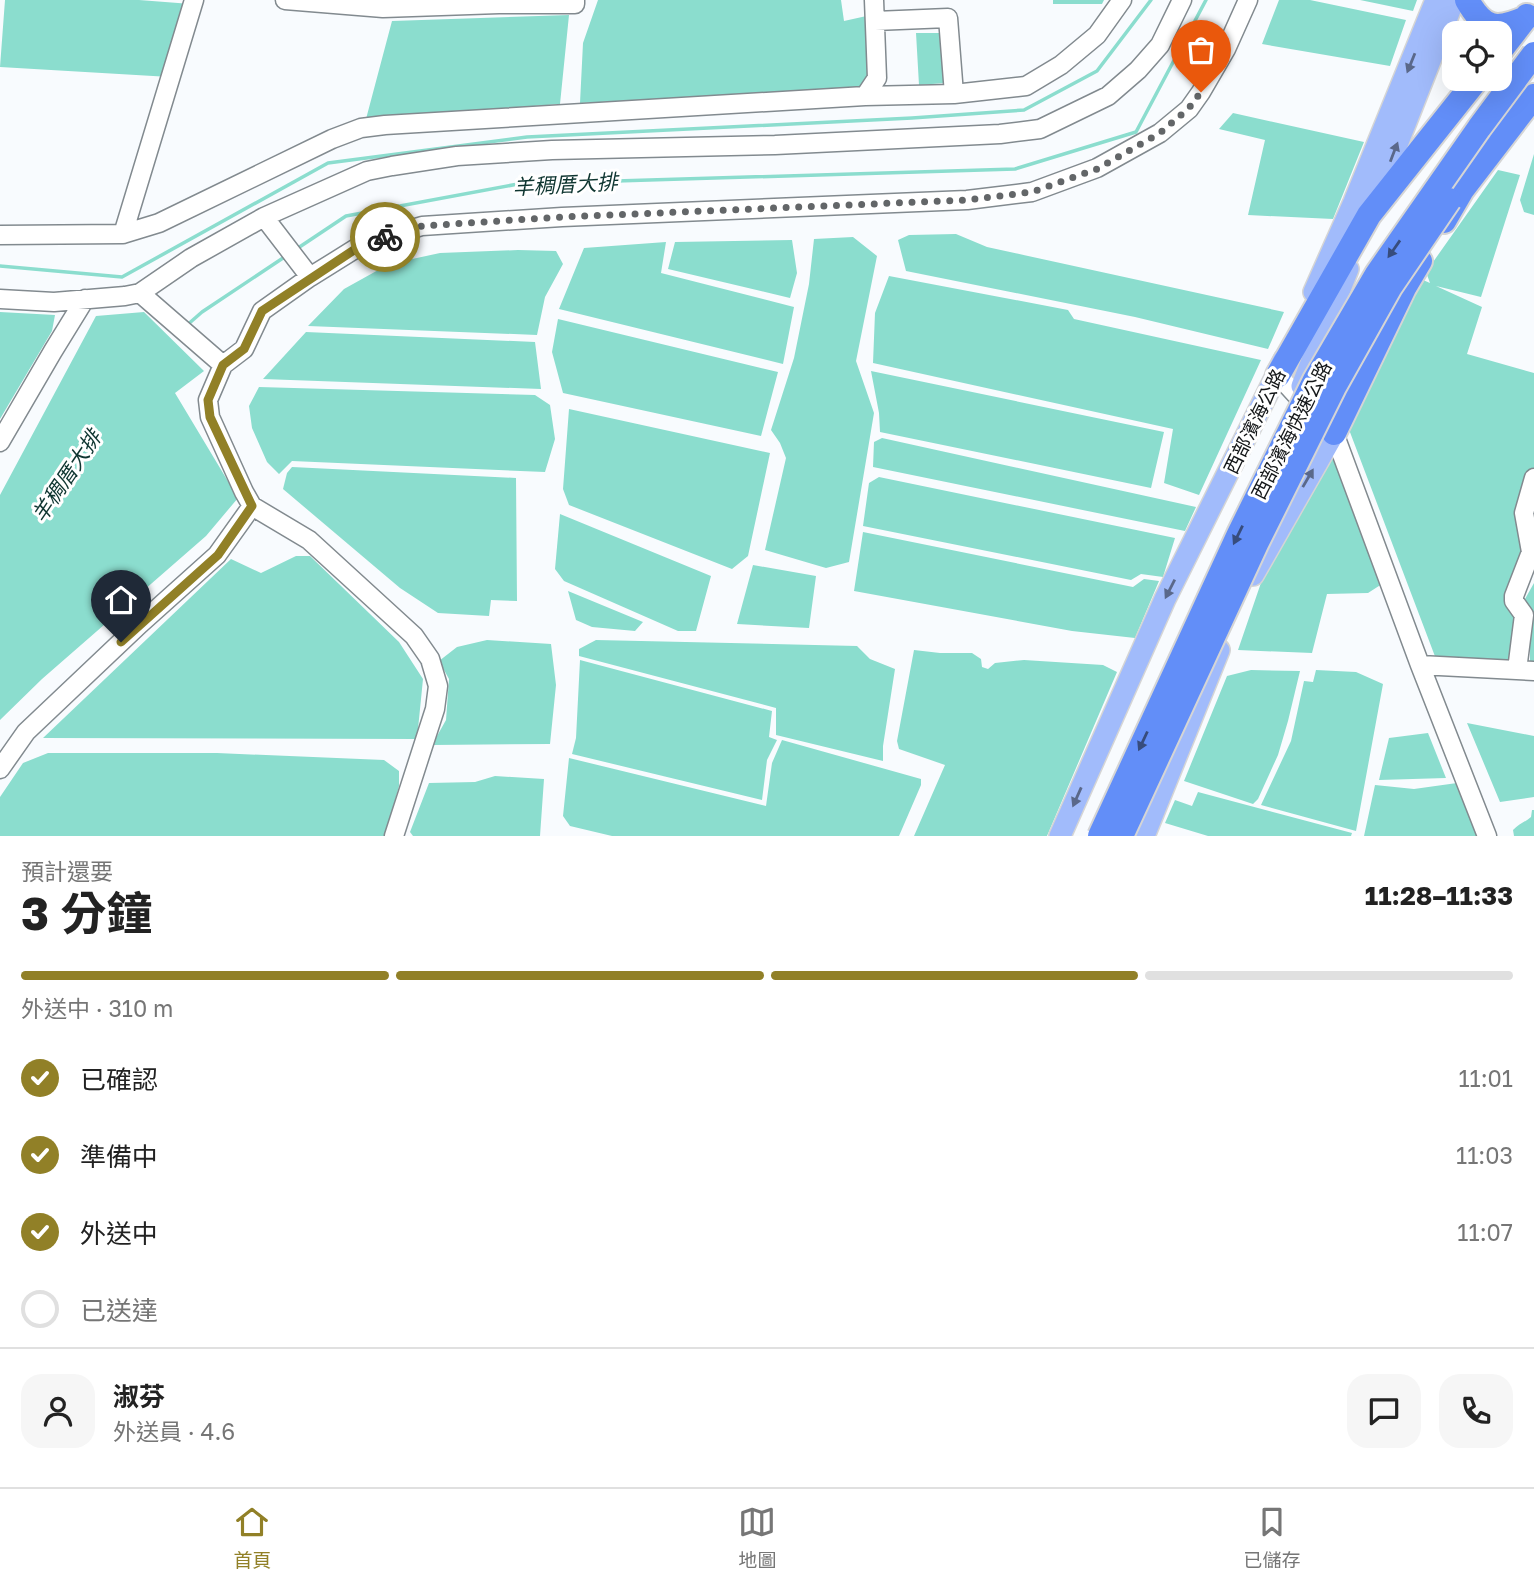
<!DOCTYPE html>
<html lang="zh-TW">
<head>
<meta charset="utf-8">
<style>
	body { margin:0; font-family:"Golos Text","Noto Sans TC",sans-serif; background:#f6f6f6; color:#222; height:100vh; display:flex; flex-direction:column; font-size:26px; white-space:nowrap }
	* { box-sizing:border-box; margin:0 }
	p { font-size:23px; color:#767676 }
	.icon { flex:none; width:38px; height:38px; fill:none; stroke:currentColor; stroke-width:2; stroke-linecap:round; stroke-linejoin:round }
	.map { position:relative; height:836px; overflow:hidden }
	.details { display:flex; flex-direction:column; background:#fff; flex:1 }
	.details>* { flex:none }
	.fabs { position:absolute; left:1442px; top:21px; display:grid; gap:14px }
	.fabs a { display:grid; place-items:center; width:70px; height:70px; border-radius:14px; background:#fff; box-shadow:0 7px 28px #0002; font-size:35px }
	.pin { position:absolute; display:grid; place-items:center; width:60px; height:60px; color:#fff; margin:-72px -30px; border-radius:50% 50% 50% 0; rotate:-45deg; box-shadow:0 0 7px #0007 }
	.pin .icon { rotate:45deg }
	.courier { position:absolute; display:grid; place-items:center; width:70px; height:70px; margin:-35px; border:5px solid #918027; border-radius:50%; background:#fff; color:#222; box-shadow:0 2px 9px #0007 }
	.head em { font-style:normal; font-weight:700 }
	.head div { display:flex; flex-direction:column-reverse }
	.head { display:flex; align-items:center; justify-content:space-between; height:119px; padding:0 21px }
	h1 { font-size:46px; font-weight:700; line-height:52px }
	.bar { display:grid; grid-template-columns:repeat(4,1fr); gap:10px 7px; align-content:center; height:84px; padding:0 21px }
	.bar i { height:9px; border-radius:5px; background:#e0e0e0 }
	.bar .selected { background:#918027 }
	.bar p { grid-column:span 4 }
	.line { display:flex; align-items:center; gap:18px; padding:0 21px; border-top:2px solid #e0e0e0 }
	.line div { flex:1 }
	.round { display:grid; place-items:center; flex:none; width:74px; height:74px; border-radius:21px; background:#f6f6f6 }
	ol { padding:0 21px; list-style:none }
	li { display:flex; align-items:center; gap:21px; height:77px }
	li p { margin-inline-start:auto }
	li .icon { padding:7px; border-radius:50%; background:#918027; color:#fff; stroke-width:4 }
	li:last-child { color:#767676 }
	li i { width:38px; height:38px; border:4px solid #e0e0e0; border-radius:50% }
	.menu { display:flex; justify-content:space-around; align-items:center; height:98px; border-top:2px solid #e0e0e0; background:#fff; font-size:19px; color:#767676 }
	.menu a { display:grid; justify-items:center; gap:4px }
	.menu .selected { color:#918027 }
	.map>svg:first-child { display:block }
	.water { fill:#8bddce }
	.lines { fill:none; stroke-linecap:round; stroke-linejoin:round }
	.stream { stroke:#8bddce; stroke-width:3.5 }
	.minor-casing { stroke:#828a8f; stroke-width:21 }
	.major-casing { stroke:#d5d5d5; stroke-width:24 }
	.highway-casing { stroke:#d5d5d5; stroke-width:28 }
	.minor { stroke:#fff; stroke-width:18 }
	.major { stroke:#a1bbfb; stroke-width:21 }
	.highway { stroke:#628ef8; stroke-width:24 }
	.highway-bridge-casing { stroke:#d5d5d5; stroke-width:28; stroke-linecap:butt }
	.highway-bridge { stroke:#628ef8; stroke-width:24 }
	.oneway { fill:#5a688a }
	.oneway2 { fill:#374c7d }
	.done { stroke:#636668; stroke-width:7; stroke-dasharray:0 12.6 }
	.route { stroke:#918027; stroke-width:9 }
	.labels { text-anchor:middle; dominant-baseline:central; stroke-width:6; stroke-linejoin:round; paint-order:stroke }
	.street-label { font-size:19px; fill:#131618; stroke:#fff }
	.water-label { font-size:21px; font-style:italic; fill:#0e3530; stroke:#fff }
</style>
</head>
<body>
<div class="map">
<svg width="1534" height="836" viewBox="0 0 1534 836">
	<rect width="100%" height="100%" fill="#f8fbfe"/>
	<!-- water -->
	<path class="water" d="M5 0H139L191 4 170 77 0 67Z
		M598 0H841L844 21 871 15 874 76 864 89 580 103 583 43Z
		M1053 0H1104L1102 4H1053Z
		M1279 0H1310L1406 20 1390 66 1262 44Z
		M1360 0H1417L1413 11Z
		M569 15 560 104 366 119 392 21Z
		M916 33H941L945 83 919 85Z
		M1233 113 1364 142 1333 219 1248 215 1265 140 1219 129Z
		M1534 154V215L1524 212 1520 200Z
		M1498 170 1520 175 1481 297 1436 286 1482 307 1467 354 1534 373V480L1532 543 1513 603 1524 617 1521 662 1436 659 1345 419 1423 280 1430 283 1426 272Z
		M956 234 987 247 1284 312 1268 349 1135 317 906 271 898 240 909 235Z
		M853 237 877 256 856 361 874 413 849 562 826 568 765 550 786 458 780 443 771 430 794 358 809 284 814 239Z
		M792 240 797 273 790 298 668 269 675 242Z
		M666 242 661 273 794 307 783 364 559 309 584 248Z
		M518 250 556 251 563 264 545 297 537 335 308 326 344 289 389 264 440 253Z
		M889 276 1068 310 1074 319 1261 360 1199 495 1164 483 1173 429 873 363 875 313Z
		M0 312 55 315 52 331 0 419Z
		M144 312 204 371 175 393 238 498 206 536 42 679 0 720V495L96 316Z
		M558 319 778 372 761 436 563 393 552 352Z
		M306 332 535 342 541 389 263 379Z
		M871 371 1164 432 1151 488 880 432 879 413Z
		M259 387 535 395 550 405 555 439 545 472 292 461 279 474 267 462 252 428 249 406Z
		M569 409 770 453 748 556 732 569 569 505 563 489Z
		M882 438 1196 507 1185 531 873 467 874 442Z
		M1331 443 1382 584 1368 593 1327 594 1312 653 1238 650 1264 574Z
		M292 467 516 478 517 601 491 600 489 616 438 613 400 588 283 489 287 473Z
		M879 477 1175 538 1163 577 1141 574 1131 580 863 526 869 483Z
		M560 514 711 576 696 631H678L564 581 555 569Z
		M863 532 1133 587 1144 579 1159 581 1135 638 1072 631 854 591Z
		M296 556H310L399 642 423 679 417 739 43 738 231 559 261 573Z
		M753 565 816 576 809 628 737 624Z
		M1534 583V662H1530V641L1533 612 1526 605 1525 599Z
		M568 591 643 622 635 631 592 627 576 620Z
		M487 640 551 644 556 685 550 744 432 745 446 720 449 679 439 661 457 647Z
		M596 640 857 646 870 659 895 669 883 746V761L776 735V708L579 656V649Z
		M914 650 940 653H972L981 659 982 667 988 669 995 663 1024 660 1103 665 1117 672 1047 836H914L945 765 899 749 897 741Z
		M580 660 772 711 769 737 777 740 767 760 762 800 572 754 576 738Z
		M1251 670 1300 671 1288 721 1278 755 1258 799 1253 804 1184 781 1227 676Z
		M1316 670 1356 672 1383 684 1356 831 1261 805 1291 741 1304 681 1313 682Z
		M1467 723 1534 736V797L1500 802Z
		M1428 733 1446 778 1379 780 1389 738Z
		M782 740 921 779V785L899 836H612L570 826 563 816 569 758 766 806 772 763Z
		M48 753H217L384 760 399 771V786L385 836H0V797L23 763Z
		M495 776 544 779 540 836H413L410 832 429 783 475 782Z
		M1457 783 1478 836H1364L1375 785 1414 789Z
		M1198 792 1352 833 1351 836H1208L1165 823 1175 800 1192 806Z
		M1532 810H1534V836H1514L1513 830C1519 824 1525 822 1531 817Z"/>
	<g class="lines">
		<!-- stream -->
		<path class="stream" d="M295 250 346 216 518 184 1015 169 1136 132 1206 0
			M0 266 122 277 328 163 527 137 912 118 1024 110 1097 71 1151 0
			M186 326 202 312 286 256"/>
		<defs>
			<path id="minor" d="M285 0 383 8 499 4H575V0
				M875 21 948 18 954 94
				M865 96 877 78 874 0
				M264 217 310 277
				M123 234 194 0
				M0 235 123 234 159 223 332 139 361 128 385 125 865 96 954 94 1026 86 1061 65 1097 35 1122 0
				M140 293 223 365
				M0 299 54 302 125 296 140 293 191 258 264 217 367 171 392 166 457 156 552 150 775 145 1000 134 1040 129 1108 96 1138 70 1160 45 1182 0
				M1278 375 1298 397 1334 433 1420 665 1487 836
				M0 442 53 351 85 299
				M1420 665 1534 671
				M1517 670 1524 615 1514 601V596L1531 552 1524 513 1534 478
				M0 769 26 732 140 624 217 555 252 506
				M394 836 435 709 438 686 430 659 414 636 309 540 252 506 244 492 210 417 208 400 223 365 244 349 262 311 310 277 363 244 422 226 562 217 967 200 1032 192 1097 168 1160 133 1189 109 1201 92 1226 49 1248 0"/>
			<path id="major" d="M1374 203 1454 0
				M1314 292 1354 202 1436 0
				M1302 386 1348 269
				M1253 575 1334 433
				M1060 836 1165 599 1284 360
				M1144 836 1219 650"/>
			<path id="highway" d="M1467 0C1484 30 1496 31 1526 18
				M1500 51 1527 16
				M1444 221 1462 190 1534 96
				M1278 375 1369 215 1477 79
				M1334 433 1404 288 1420 261"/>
		</defs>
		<!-- minor casing -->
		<use href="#minor" class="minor-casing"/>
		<!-- major casing -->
		<use href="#major" class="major-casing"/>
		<!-- highway casing -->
		<use href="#highway" class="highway-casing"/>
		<!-- minor -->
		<use href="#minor" class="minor"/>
		<!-- major -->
		<use href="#major" class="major"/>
		<!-- highway -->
		<use href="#highway" class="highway"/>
		<defs>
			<path id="highway-bridge" d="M1100 836 1239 534 1315 380 1377 274 1479 128 1534 54
				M1121 836 1256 544 1334 387 1390 287 1449 200"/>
		</defs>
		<!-- highway-bridge casing -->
		<use href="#highway-bridge" class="highway-bridge-casing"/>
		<!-- highway-bridge -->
		<use href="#highway-bridge" class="highway-bridge"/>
	</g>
	<!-- one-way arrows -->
	<defs><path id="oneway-solid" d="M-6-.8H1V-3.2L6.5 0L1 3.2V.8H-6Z" transform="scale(1.75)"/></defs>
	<g class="oneway">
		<use href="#oneway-solid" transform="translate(1411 63) rotate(112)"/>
		<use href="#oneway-solid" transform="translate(1394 152) rotate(-69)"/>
		<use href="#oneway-solid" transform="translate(1308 478) rotate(-60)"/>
		<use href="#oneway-solid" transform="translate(1170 589) rotate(117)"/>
		<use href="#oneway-solid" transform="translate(1077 797) rotate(114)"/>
	</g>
	<g class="oneway2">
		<use href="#oneway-solid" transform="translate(1394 249) rotate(125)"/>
		<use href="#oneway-solid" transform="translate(1238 535) rotate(116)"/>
		<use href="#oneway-solid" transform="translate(1143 741) rotate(115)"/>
	</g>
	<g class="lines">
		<!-- done -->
		<path class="done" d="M385 237 422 226 468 223 562 217 967 200 1032 192 1097 169 1160 133 1189 108 1201 92"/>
		<!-- route -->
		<path class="route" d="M121 642 218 555 252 506 210 417 208 400 223 365 244 349 262 311 363 244 385 237"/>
	</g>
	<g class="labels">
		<!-- street labels -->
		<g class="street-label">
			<text transform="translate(1254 421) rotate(-64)">西部濱海公路</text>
			<text transform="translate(1291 430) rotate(-63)">西部濱海快速公路</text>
		</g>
		<!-- water labels -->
		<g class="water-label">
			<text transform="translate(565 184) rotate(-3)">羊稠厝大排</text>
			<text transform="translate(66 476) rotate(-56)">羊稠厝大排</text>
		</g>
	</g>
</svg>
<div class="fabs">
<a><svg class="icon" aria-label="locate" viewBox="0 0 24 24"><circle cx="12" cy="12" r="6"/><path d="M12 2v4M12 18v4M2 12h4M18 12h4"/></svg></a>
</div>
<div class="pin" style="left:1201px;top:92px;background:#ea580c"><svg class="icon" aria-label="bag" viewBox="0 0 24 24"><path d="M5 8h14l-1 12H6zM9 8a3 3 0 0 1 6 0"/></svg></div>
<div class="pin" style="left:121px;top:642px;background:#1f2937"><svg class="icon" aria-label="home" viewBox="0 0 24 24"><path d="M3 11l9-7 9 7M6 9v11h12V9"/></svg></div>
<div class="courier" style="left:385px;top:237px"><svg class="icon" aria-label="bike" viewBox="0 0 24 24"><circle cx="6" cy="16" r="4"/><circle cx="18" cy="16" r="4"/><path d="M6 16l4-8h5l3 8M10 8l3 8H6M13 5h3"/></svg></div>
</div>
<section class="details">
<div class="head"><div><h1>3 分鐘</h1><p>預計還要</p></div><em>11:28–11:33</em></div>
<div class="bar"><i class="selected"></i><i class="selected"></i><i class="selected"></i><i></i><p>外送中 · 310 m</p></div>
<ol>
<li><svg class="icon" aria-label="check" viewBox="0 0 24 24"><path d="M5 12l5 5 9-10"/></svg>已確認<p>11:01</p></li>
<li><svg class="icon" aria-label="check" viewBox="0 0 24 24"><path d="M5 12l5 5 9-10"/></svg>準備中<p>11:03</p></li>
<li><svg class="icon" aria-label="check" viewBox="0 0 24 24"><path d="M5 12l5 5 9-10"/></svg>外送中<p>11:07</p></li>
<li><i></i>已送達</li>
</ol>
<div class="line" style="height:126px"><a class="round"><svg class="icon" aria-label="person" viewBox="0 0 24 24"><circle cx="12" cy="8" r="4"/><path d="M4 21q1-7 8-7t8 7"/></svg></a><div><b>淑芬</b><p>外送員 · 4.6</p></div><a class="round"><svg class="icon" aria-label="chat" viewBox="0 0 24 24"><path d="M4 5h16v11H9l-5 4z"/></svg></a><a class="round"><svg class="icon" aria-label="phone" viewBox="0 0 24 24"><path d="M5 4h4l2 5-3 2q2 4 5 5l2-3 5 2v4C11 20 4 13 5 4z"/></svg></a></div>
</section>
<nav class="menu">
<a class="selected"><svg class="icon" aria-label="home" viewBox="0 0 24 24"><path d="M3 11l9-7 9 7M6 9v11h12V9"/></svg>首頁</a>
<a><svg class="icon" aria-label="map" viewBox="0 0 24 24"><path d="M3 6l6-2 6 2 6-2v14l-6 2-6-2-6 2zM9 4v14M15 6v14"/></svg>地圖</a>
<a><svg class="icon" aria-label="saved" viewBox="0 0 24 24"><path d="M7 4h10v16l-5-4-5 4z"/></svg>已儲存</a>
</nav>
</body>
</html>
